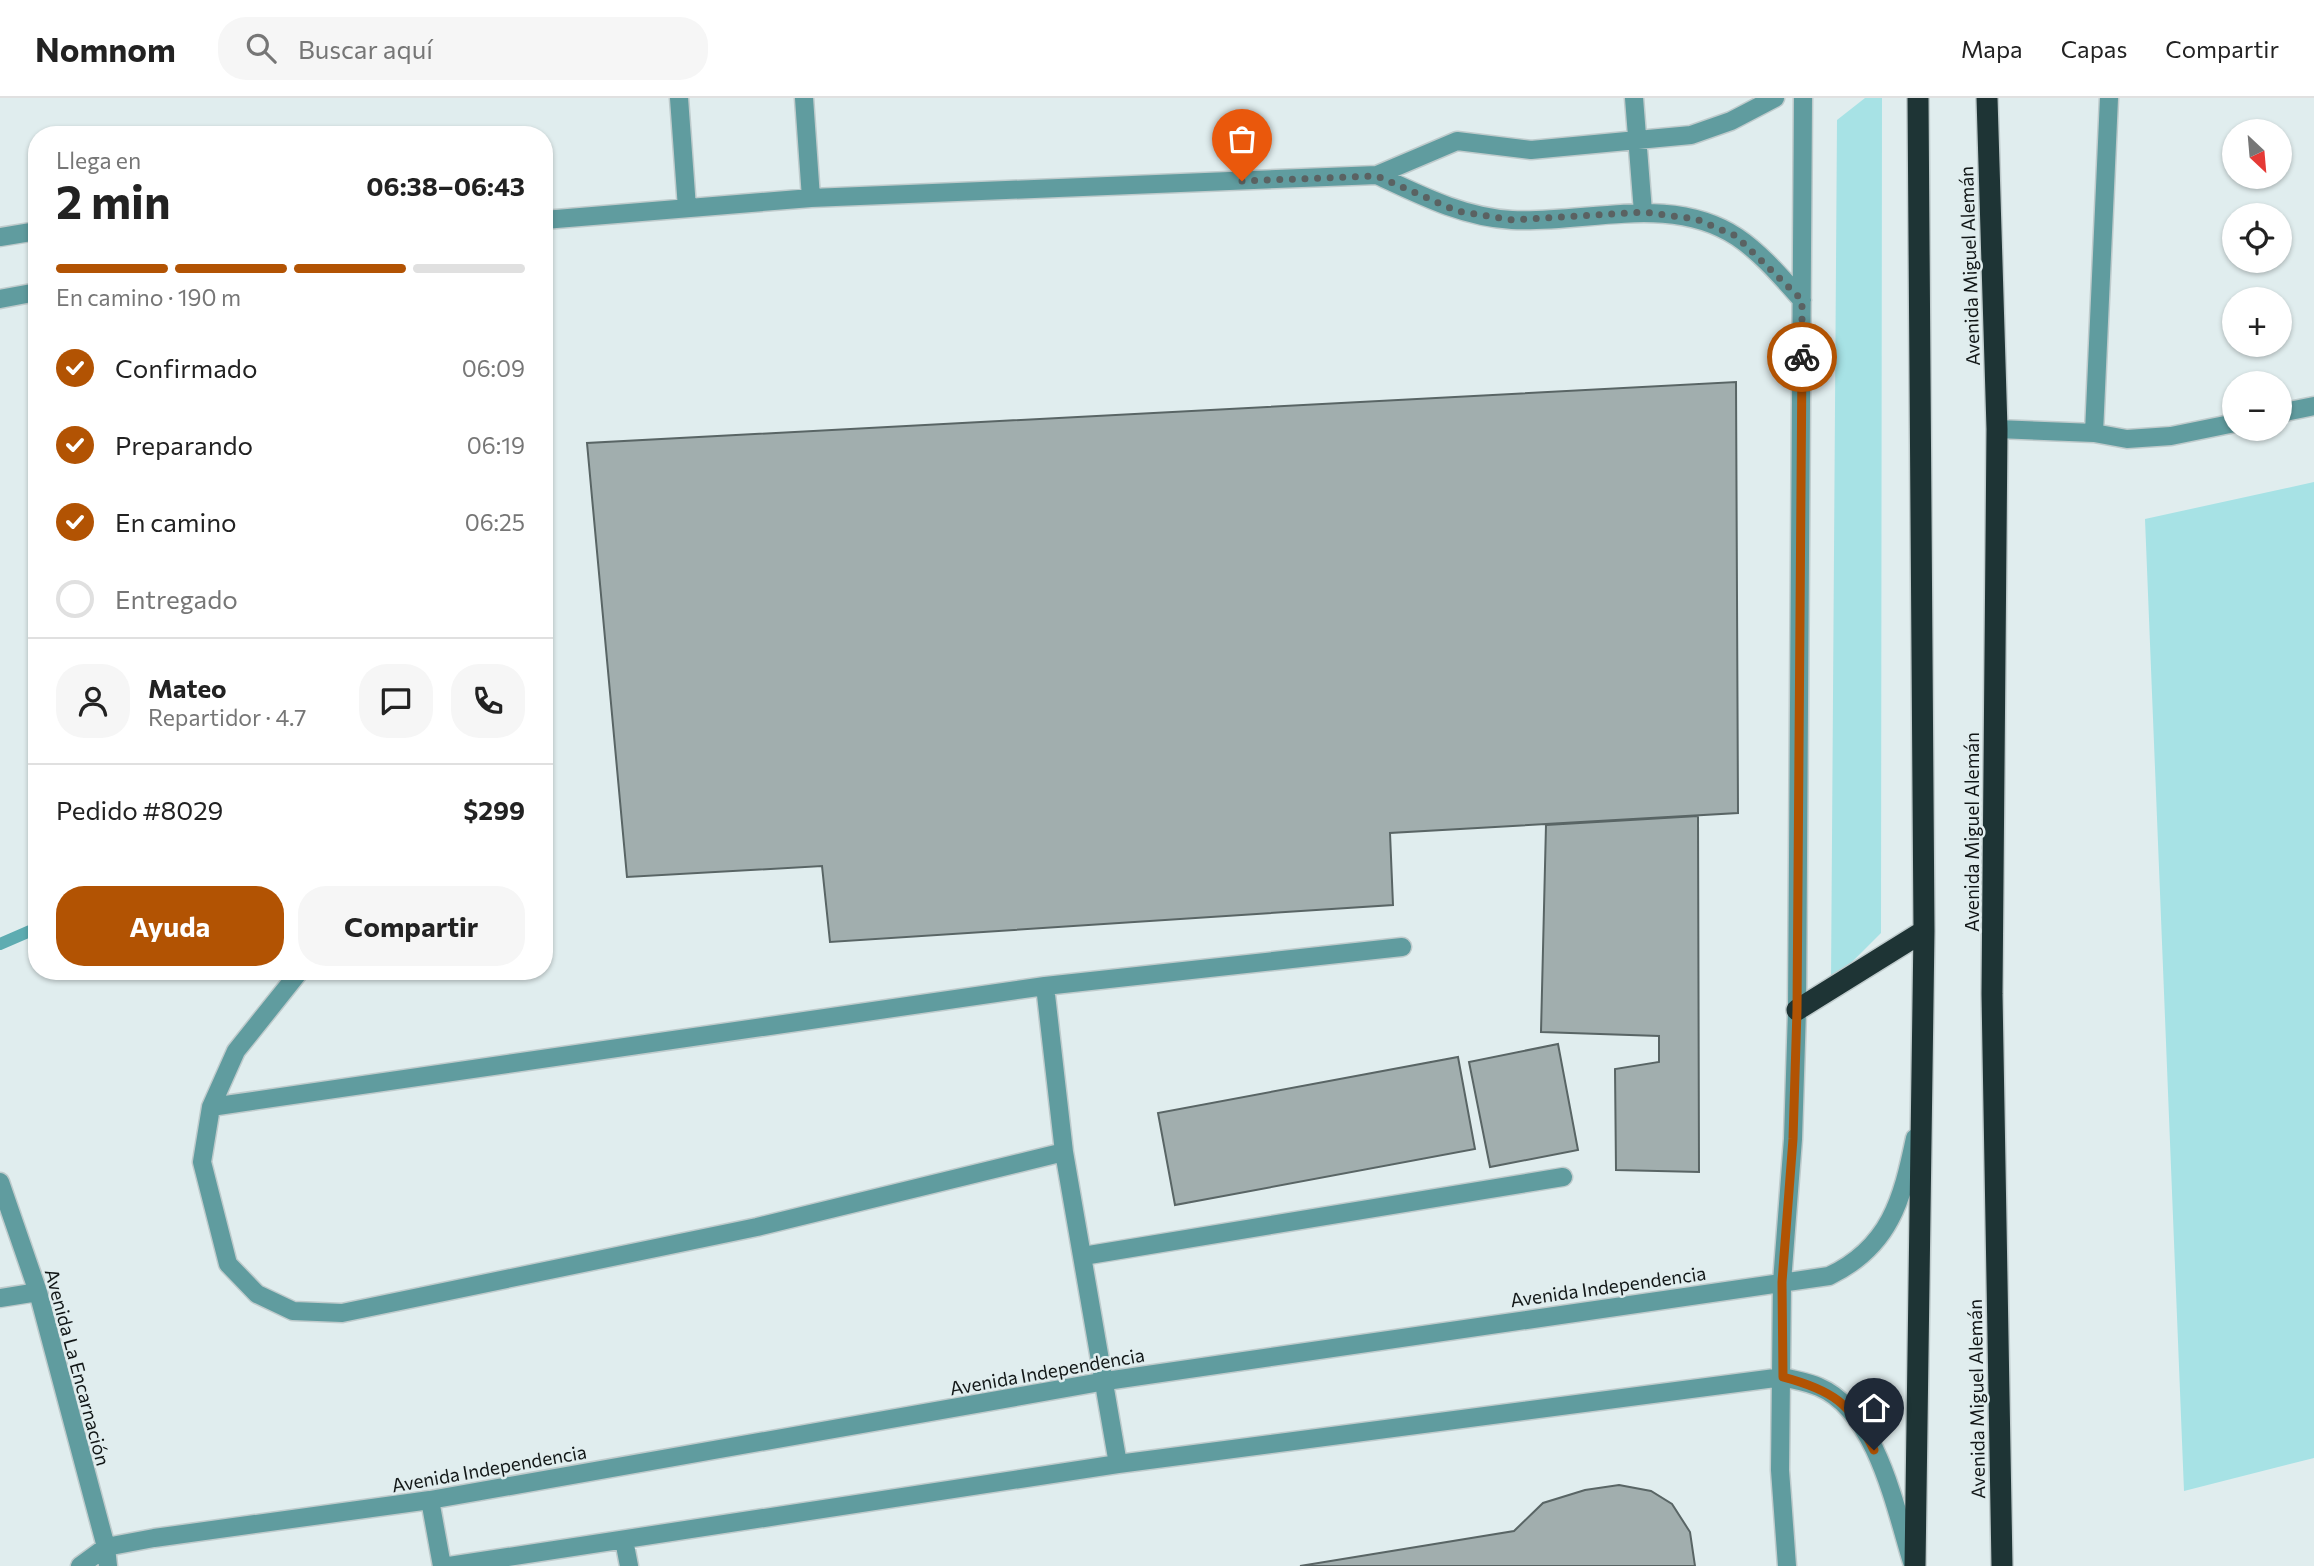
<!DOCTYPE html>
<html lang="es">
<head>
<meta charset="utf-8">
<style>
	body { margin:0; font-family:Commissioner,sans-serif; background:#f6f6f6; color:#222; height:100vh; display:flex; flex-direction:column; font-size:26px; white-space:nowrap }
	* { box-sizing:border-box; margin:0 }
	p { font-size:23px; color:#767676 }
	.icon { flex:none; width:38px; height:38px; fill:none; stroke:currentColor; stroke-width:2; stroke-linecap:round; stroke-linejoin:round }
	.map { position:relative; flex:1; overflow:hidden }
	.details { position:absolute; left:28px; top:28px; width:525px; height:854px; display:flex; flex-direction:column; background:#fff; border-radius:28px; box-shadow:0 2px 5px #0004 }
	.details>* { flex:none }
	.needle { width:46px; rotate:154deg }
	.controls { position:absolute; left:2222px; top:21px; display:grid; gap:14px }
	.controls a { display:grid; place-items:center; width:70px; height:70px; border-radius:50%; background:#fff; box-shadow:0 2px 5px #0004; font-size:35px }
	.pin { position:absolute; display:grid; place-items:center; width:60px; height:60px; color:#fff; margin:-72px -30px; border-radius:50% 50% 50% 0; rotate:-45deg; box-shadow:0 0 7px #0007 }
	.pin .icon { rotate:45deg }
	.courier { position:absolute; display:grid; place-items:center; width:70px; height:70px; margin:-35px; border:5px solid #b25303; border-radius:50%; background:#fff; color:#222; box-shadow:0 2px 9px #0007 }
	.head em { font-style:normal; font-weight:700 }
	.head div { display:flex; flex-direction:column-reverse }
	.head { display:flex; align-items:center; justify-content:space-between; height:119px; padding:0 28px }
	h1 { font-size:46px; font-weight:700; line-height:52px }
	.bar { display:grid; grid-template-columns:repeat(4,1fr); gap:10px 7px; align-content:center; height:84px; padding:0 28px }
	.bar i { height:9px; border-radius:5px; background:#e0e0e0 }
	.bar .current { background:#b25303 }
	.bar p { grid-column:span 4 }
	.line { display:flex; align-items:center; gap:18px; padding:0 28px; border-top:2px solid #e0e0e0 }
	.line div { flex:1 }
	.round { display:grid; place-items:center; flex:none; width:74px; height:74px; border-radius:28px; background:#f6f6f6 }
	ol { padding:0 28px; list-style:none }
	li { display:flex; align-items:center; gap:21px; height:77px }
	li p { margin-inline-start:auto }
	li .icon { padding:7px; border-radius:50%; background:#b25303; color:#fff; stroke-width:4 }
	li:last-child { color:#767676 }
	li i { width:38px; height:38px; border:4px solid #e0e0e0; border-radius:50% }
	.primary-button { display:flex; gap:14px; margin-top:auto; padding:14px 28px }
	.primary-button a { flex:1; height:80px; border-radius:28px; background:#b25303; color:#fff; font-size:28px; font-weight:700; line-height:80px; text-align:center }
	.primary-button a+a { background:#f6f6f6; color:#222 }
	header { display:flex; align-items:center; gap:42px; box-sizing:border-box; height:98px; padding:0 35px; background:#fff; border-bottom:2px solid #e0e0e0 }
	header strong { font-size:33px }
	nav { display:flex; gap:38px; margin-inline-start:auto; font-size:24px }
	.search { width:490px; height:63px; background:#f6f6f6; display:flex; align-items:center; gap:18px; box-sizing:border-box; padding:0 24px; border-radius:28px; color:#767676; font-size:26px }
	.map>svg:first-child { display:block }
	.green { fill:#a7e2e5 }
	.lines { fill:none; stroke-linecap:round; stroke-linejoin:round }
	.stream { stroke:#5eacb1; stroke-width:12 }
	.building { fill:#a1aeae; stroke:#596565; stroke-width:2 }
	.minor-casing { stroke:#bfcbcc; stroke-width:21 }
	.highway-casing { stroke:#bfcbcc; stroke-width:24 }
	.minor { stroke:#609c9f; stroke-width:18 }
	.highway { stroke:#1e3435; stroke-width:21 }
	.done { stroke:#5a6262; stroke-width:7; stroke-dasharray:0 12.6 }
	.route { stroke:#b25303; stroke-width:9 }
	.labels { text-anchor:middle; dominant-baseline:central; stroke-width:5; stroke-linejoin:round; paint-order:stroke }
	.street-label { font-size:19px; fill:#121717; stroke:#e0edee }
</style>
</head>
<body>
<header>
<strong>Nomnom</strong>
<div class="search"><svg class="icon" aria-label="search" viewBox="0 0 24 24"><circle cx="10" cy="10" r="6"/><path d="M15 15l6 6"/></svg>Buscar aquí</div>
<nav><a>Mapa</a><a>Capas</a><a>Compartir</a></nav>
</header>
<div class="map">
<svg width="2314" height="1468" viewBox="0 0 2314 1468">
	<rect width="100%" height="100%" fill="#e0edee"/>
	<!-- green -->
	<path class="green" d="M1865 0H1882L1881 835 1831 885 1837 22Z
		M2314 384V1360L2184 1393 2145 421Z"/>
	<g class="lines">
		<!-- stream -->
		<path class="stream" d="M0 846 37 830"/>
	</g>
	<!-- building -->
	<path class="building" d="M1736 284 1738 715 1390 735 1393 807 830 844 822 768 627 779 587 345Z
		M1698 718 1699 1074 1616 1072 1615 971 1659 964V938L1541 934 1546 727Z
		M1558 946 1578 1052 1490 1069 1469 964Z
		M1458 959 1475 1051 1175 1107 1158 1015Z
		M1619 1387 1651 1393 1672 1406 1690 1434 1695 1468H1300L1514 1433 1543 1405 1585 1392Z"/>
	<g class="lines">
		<defs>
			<path id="minor" d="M679 0 687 110
				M804 0 811 100
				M1634 0 1643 114
				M1377 77C1422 98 1463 119 1512 122 1586 126 1670 95 1737 139 1761 155 1782 180 1802 202
				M544 122 811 100 1377 77 1457 43 1531 52 1691 37 1731 23 1775 0
				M0 139 37 133
				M0 201 37 194
				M2280 315 2314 308
				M1997 331 2094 335 2127 341 2171 338 2235 325
				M2094 335 2109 0
				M300 873 236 953 211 1009 202 1064 228 1166 257 1196 293 1213 342 1215 757 1129 1064 1054
				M1045 888 1064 1054 1118 1366
				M211 1009 1045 888 1402 849
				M0 1084 38 1194 106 1449 108 1468
				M1083 1158 1563 1079
				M0 1200 38 1194
				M430 1402 442 1468
				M624 1442 629 1468
				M80 1468 106 1449 154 1440 430 1402 1106 1283 1829 1178C1890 1149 1902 1102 1915 1040
				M449 1468 1118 1366 1783 1279C1794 1282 1808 1284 1819 1289 1876 1313 1895 1409 1912 1464
				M1787 1468 1780 1372 1782 1184 1793 1041 1797 912 1803 0"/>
			<path id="highway" d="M1987 0 1997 331 1992 896 2002 1468
				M1797 912 1924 833
				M1915 1468 1924 833 1918 0"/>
		</defs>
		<!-- minor casing -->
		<use href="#minor" class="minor-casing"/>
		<!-- highway casing -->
		<use href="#highway" class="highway-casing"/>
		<!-- minor -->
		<use href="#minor" class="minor"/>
		<!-- highway -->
		<use href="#highway" class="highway"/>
	</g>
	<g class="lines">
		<!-- done -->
		<path class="done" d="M1242 83 1377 78 1457 113 1513 122 1643 114 1696 121 1736 138 1802 202V259"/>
		<!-- route -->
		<path class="route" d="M1802 259 1797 912 1793 1041 1782 1184 1783 1279C1832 1292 1851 1305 1874 1352"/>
	</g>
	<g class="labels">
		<!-- street labels -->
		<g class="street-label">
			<text transform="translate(1969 168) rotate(-92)">Avenida Miguel Alemán</text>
			<text transform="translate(1971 734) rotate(-90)">Avenida Miguel Alemán</text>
			<text transform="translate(1608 1188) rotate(-8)">Avenida Independencia</text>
			<text transform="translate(78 1269) rotate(75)">Avenida La Encarnación</text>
			<text transform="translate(1047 1273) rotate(-10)">Avenida Independencia</text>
			<text transform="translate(1976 1301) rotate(-91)">Avenida Miguel Alemán</text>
			<text transform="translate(489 1370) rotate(-10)">Avenida Independencia</text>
		</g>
	</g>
</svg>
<div class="controls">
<a><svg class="needle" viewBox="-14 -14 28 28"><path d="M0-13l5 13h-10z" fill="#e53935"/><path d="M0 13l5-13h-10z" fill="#767676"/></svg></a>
<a><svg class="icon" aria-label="locate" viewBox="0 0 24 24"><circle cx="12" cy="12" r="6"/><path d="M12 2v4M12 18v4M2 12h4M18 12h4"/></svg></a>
<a>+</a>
<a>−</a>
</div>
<div class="pin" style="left:1242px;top:83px;background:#ea580c"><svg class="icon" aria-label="bag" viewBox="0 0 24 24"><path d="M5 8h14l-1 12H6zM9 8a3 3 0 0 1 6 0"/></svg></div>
<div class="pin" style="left:1874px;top:1352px;background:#1f2937"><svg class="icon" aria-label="home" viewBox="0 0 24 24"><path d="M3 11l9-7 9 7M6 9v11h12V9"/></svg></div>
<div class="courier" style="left:1802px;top:259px"><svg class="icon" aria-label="bike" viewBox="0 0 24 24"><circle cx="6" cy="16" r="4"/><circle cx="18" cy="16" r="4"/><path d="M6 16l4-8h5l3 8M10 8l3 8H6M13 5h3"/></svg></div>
<section class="details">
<div class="head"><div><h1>2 min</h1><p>Llega en</p></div><em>06:38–06:43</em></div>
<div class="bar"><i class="current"></i><i class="current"></i><i class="current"></i><i></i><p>En camino · 190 m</p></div>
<ol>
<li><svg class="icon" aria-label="check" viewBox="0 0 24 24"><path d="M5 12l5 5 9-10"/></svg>Confirmado<p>06:09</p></li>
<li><svg class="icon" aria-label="check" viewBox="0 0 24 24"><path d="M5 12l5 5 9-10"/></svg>Preparando<p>06:19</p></li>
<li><svg class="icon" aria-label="check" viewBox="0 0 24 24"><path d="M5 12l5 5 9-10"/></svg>En camino<p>06:25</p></li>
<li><i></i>Entregado</li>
</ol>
<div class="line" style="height:126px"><a class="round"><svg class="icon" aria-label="person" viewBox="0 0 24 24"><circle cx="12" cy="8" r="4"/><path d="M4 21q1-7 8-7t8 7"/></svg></a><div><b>Mateo</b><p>Repartidor · 4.7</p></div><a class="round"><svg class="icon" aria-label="chat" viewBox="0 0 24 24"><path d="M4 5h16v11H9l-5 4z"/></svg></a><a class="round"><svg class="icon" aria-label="phone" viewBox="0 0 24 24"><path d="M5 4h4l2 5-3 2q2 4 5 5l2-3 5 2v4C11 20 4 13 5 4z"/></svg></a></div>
<div class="line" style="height:91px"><div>Pedido #8029</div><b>$299</b></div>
<div class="primary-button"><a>Ayuda</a><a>Compartir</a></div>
</section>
</div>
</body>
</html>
